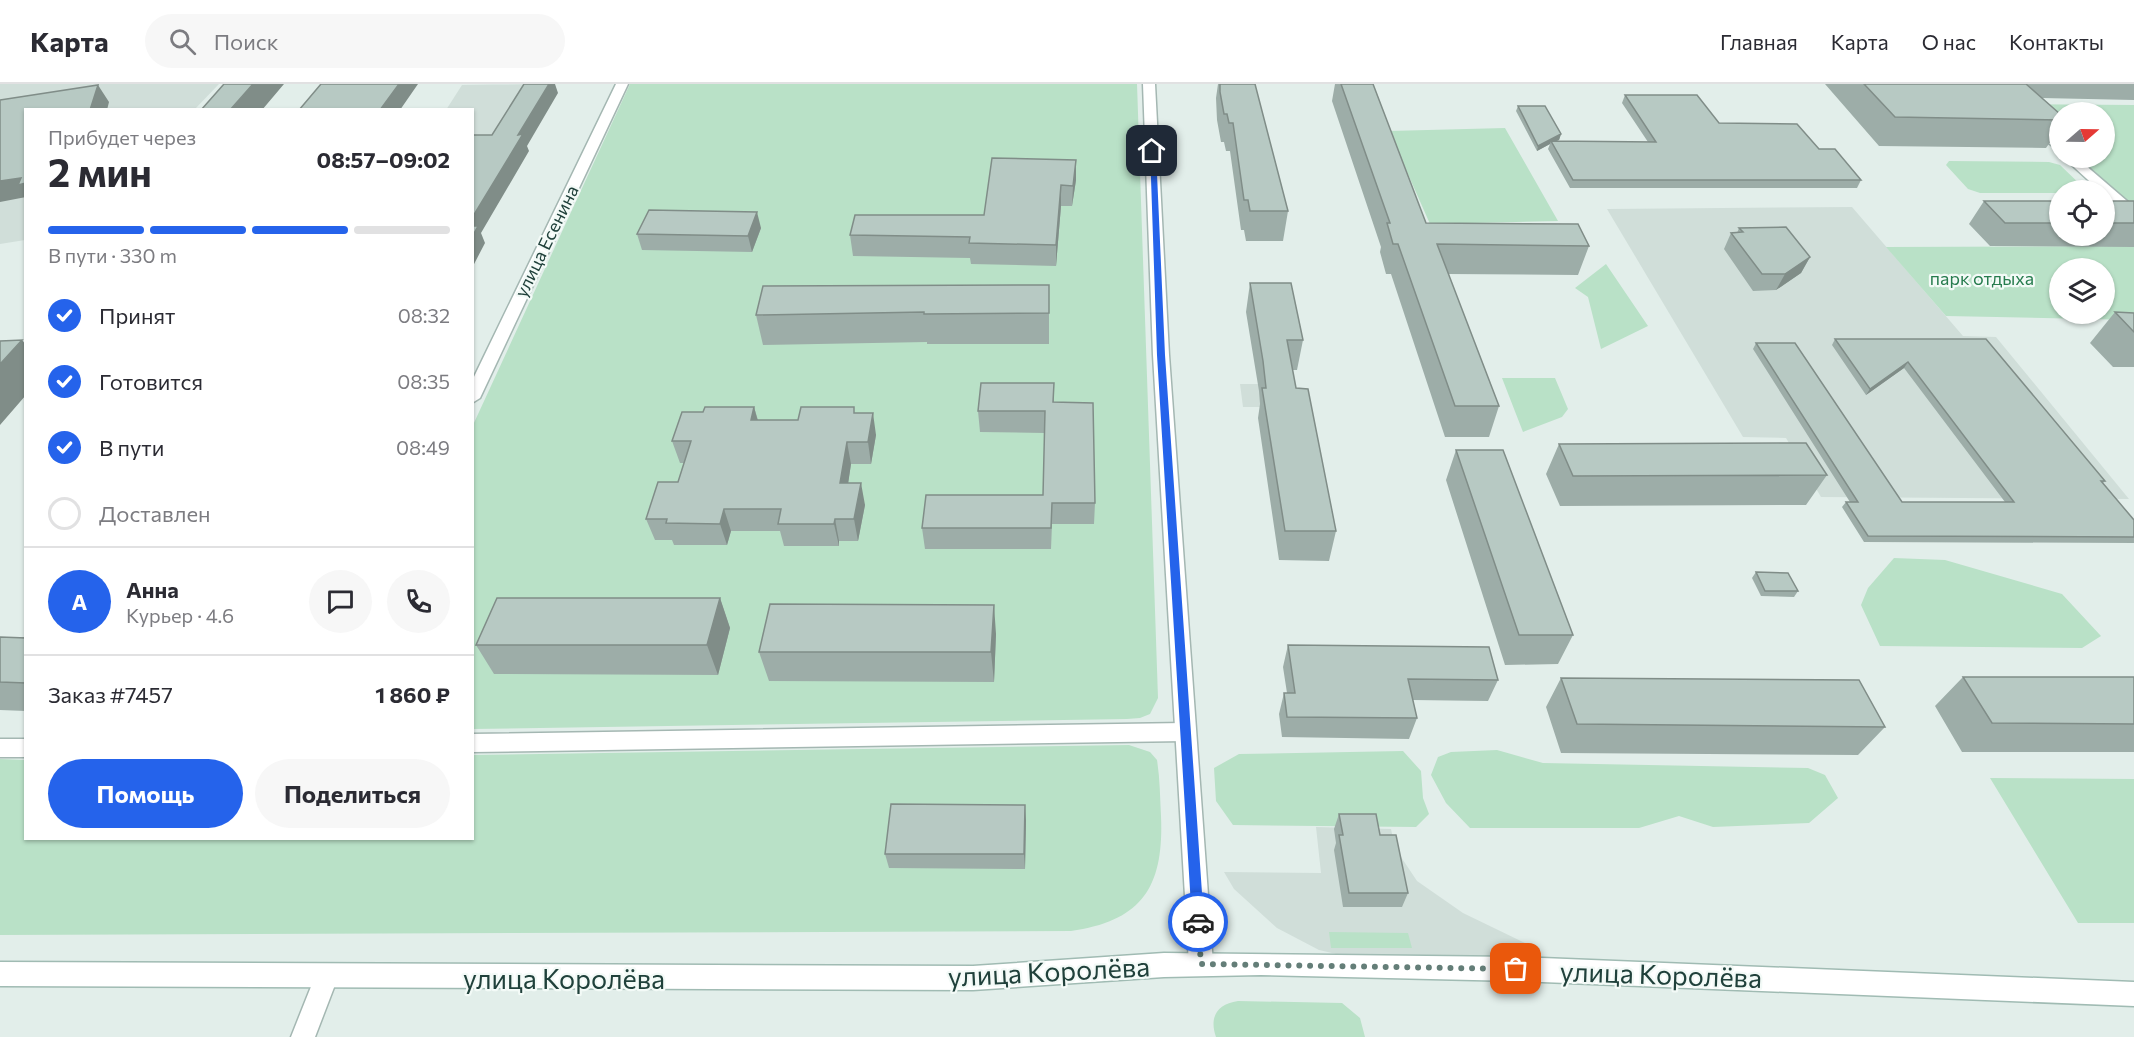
<!DOCTYPE html>
<html lang="ru">
<head>
<meta charset="utf-8">
<style>
	body { margin:0; font-family:Commissioner,sans-serif; background:#f7f7f7; color:#2b2b33; height:100vh; display:flex; flex-direction:column; font-size:22px; white-space:nowrap }
	* { box-sizing:border-box; margin:0 }
	p { font-size:20px; color:#7c7c81 }
	.icon { flex:none; width:33px; height:33px; fill:none; stroke:currentColor; stroke-width:2; stroke-linecap:round; stroke-linejoin:round }
	.map { position:relative; flex:1; overflow:hidden }
	.drawer { position:absolute; left:24px; top:24px; width:450px; height:732px; display:flex; flex-direction:column; background:#fff; border-radius:0px; box-shadow:0 2px 4px #0004 }
	.drawer>* { flex:none }
	.needle { width:39px; rotate:70deg }
	.tools { position:absolute; left:2049px; top:18px; display:grid; gap:12px }
	.tools a { display:grid; place-items:center; width:66px; height:66px; border-radius:50%; background:#fff; box-shadow:0 2px 4px #0004; font-size:30px }
	.pin { position:absolute; display:grid; place-items:center; width:51px; height:51px; color:#fff; margin:-26px; border-radius:12px; box-shadow:0 3px 9px #0006 }
	.courier { position:absolute; display:grid; place-items:center; width:60px; height:60px; margin:-30px; border:4px solid #2563eb; border-radius:50%; background:#fff; color:#222; box-shadow:0 2px 8px #0007 }
	.headline em { font-style:normal; font-weight:700 }
	.headline div { display:flex; flex-direction:column-reverse }
	.headline { display:flex; align-items:center; justify-content:space-between; height:102px; padding:0 24px }
	h1 { font-size:39px; font-weight:700; line-height:45px }
	.bar { display:grid; grid-template-columns:repeat(4,1fr); gap:9px 6px; align-content:center; height:72px; padding:0 24px }
	.bar i { height:8px; border-radius:4px; background:#e1e1e2 }
	.bar .selected { background:#2563eb }
	.bar p { grid-column:span 4 }
	.line { display:flex; align-items:center; gap:15px; padding:0 24px; border-top:2px solid #e1e1e2 }
	.line div { flex:1 }
	.round { display:grid; place-items:center; flex:none; width:63px; height:63px; border-radius:32px; background:#f7f7f7 }
	ol { padding:0 24px; list-style:none }
	li { display:flex; align-items:center; gap:18px; height:66px }
	li p { margin-inline-start:auto }
	li .icon { padding:6px; border-radius:50%; background:#2563eb; color:#fff; stroke-width:4 }
	li:last-child { color:#7c7c81 }
	li i { width:33px; height:33px; border:3px solid #e1e1e2; border-radius:50% }
	.action { display:flex; gap:12px; margin-top:auto; padding:12px 24px }
	.action a { flex:1; height:69px; border-radius:36px; background:#2563eb; color:#fff; font-size:24px; font-weight:700; line-height:69px; text-align:center }
	.action a+a { background:#f7f7f7; color:#2b2b33 }
	header { display:flex; align-items:center; gap:36px; box-sizing:border-box; height:84px; padding:0 30px; background:#fff; border-bottom:2px solid #e1e1e2 }
	header strong { font-size:28px }
	nav { display:flex; gap:33px; margin-inline-start:auto; font-size:21px }
	.search { width:420px; height:54px; background:#f7f7f7; display:flex; align-items:center; gap:15px; box-sizing:border-box; padding:0 21px; border-radius:33px; color:#7c7c81; font-size:22px }
	.map>svg:first-child { display:block }
	.built { fill:#d0ded9 }
	.green { fill:#b9e1c7; fill-rule:evenodd }
	.lines { fill:none; stroke-linecap:round; stroke-linejoin:round }
	.minor-casing { stroke:#a4b7b2; stroke-width:3 }
	.tertiary-casing { stroke:#a4b7b2; stroke-width:3 }
	.secondary-casing { stroke:#a0bbb3; stroke-width:3 }
	.minor { fill:#fff; fill-rule:evenodd }
	.tertiary { fill:#fff; fill-rule:evenodd }
	.secondary { fill:#fff; fill-rule:evenodd }
	.wall { fill:#9dada8 }
	.shaded-wall { fill:#808d88 }
	.building { fill:#b7c9c3; stroke:#808d88; stroke-width:1.5 }
	.route { fill:#2563eb }
	.done { stroke:#647e78; stroke-width:6; stroke-dasharray:0 10.8 }
	.labels { text-anchor:middle; dominant-baseline:central; stroke-width:4.5; stroke-linejoin:round; paint-order:stroke }
	.far-street-label { font-size:18px; fill:#20413b; stroke:#f3faf7 }
	.far-park-label { font-size:18px; fill:#277c4e; stroke:#f3faf7 }
	.near-street-label { font-size:27px; fill:#20413b; stroke:#f3faf7 }
</style>
</head>
<body>
<header>
<strong>Карта</strong>
<div class="search"><svg class="icon" aria-label="search" viewBox="0 0 24 24"><circle cx="10" cy="10" r="6"/><path d="M15 15l6 6"/></svg>Поиск</div>
<nav><a>Главная</a><a>Карта</a><a>О нас</a><a>Контакты</a></nav>
</header>
<div class="map">
<svg width="2134" height="953" viewBox="0 0 2134 953">
	<rect width="100%" height="100%" fill="#e2eeea"/>
	<!-- built -->
	<path class="built" d="M0 0H219L195 25 26 26 25 156 0 160Z
		M537 0 502 59 473 60 472 26H446L462 1Z
		M1852 123 1963 252 1996 253 2129 415 1821 413 1786 354 1743 353 1607 125Z
		M1240 300H1294L1298 323H1243Z
		M1316 743 1391 745 1395 764 1417 797 1463 829 1527 860 1530 874 1345 872 1319 866 1277 844 1234 805 1224 788 1321 789Z"/>
	<!-- green -->
	<path class="green" d="M630 0H1137L1158 614 1150 630 1140 634 1127 635 472 645 473 341Z
		M2013 20 2134 21V126L2075 74H2104V28H2060L2059 60Z
		M1505 44 1558 137 1430 140 1389 47Z
		M1949 77 2049 78 2060 81 2086 106H2060L2059 109H1980L1968 105 1946 81Z
		M2134 162V236L1946 232 1886 163ZM2060 184H2104V230H2060Z
		M1606 180 1648 242 1601 265 1588 213 1575 204Z
		M1502 294H1555L1568 325 1562 333 1523 348Z
		M1894 474 1945 476 2062 510 2101 552 2082 564 1880 562 1861 521 1868 504Z
		M1129 661 1150 668 1157 676C1160 695 1160 713 1161 732 1164 802 1143 837 1071 847L0 851V675L25 676 26 754H472L473 671Z
		M1497 666 1543 679 1808 684 1825 691 1838 714 1809 739 1713 743 1679 732 1639 744H1470L1446 719 1431 691 1438 673 1451 668Z
		M1403 667 1421 687 1423 714 1429 730 1416 743 1233 741 1216 717 1214 684 1239 670Z
		M1990 694 2134 695V839H2078Z
		M1329 848 1408 849 1412 864H1331Z
		M1238 917 1342 919 1360 934 1365 953H1216C1209 933 1217 920 1238 917Z"/>
	<g class="lines">
		<defs>
			<path id="minor" d="M616 0H628L480 314 472 319V297Z
				M2034 37 2060 57V68L2030 44V38Z
				M2064 74H2077L2134 123V134L2129 133 2104 111V106H2099Z
				M1185 639 1192 642 1195 648 1192 654 1185 657 472 668V650Z
				M0 655H26V673H0Z
				M326 881 334 885 338 893 315 953H291L318 885Z"/>
			<path id="tertiary" d="M1143 0H1155L1169 271 1213 880 1209 888 1201 891 1193 888 1189 880 1153 271Z"/>
			<path id="secondary" d="M1164 869 1516 873 2134 898V922L1516 897 1261 891 1164 893 973 906 0 902V878L973 882Z"/>
		</defs>
		<!-- minor casing -->
		<use href="#minor" class="minor-casing"/>
		<!-- tertiary casing -->
		<use href="#tertiary" class="tertiary-casing"/>
		<!-- secondary casing -->
		<use href="#secondary" class="secondary-casing"/>
		<!-- minor -->
		<use href="#minor" class="minor"/>
		<!-- tertiary -->
		<use href="#tertiary" class="tertiary"/>
		<!-- secondary -->
		<use href="#secondary" class="secondary"/>
	</g>
	<!-- wall -->
	<path class="wall" d="M1218 0H1255L1288 127 1283 157H1246L1244 146H1241L1230 67H1226L1224 58H1221L1217 36 1216 14Z
		M1335 0H1373L1426 139 1589 162 1578 191 1448 190 1499 322 1489 353H1445L1391 190H1386L1380 168 1381 163 1332 17Z
		M1825 0H2134V16L2042 14 2060 30V44L2046 64 1879 62Z
		M1625 11 1719 39 1819 65 1861 96 1857 104H1570L1548 65 1550 60 1537 67 1516 27 1518 22 1561 50 1559 56 1556 57 1648 58 1622 19Z
		M1076 76V96L1072 122H1061L1056 182 971 180 970 174 853 172 850 151 984 131Z
		M1984 117H2060V152H2104V117H2134V163L1990 162 1969 140Z
		M761 144 752 168 642 166 637 150Z
		M1739 144 1810 173 1801 189 1776 206 1753 207 1724 165 1731 149H1737Z
		M1250 199 1303 256 1297 286H1292L1296 304 1336 447 1329 477 1279 476 1258 334 1260 320 1259 307 1246 228Z
		M1049 201V260H927V258L763 261 756 231Z
		M2115 228 2134 229V283H2113L2090 259Z
		M1835 255H1986L2105 397 2103 399 2134 436V459L1864 458 1842 423 1846 418H1850L1753 265 1756 259 1902 418H2005L1904 284 1866 311 1832 261Z
		M1054 299V318L1095 419 1094 440H1052L1051 465H925L922 444 1043 411 1045 349 980 348 978 327Z
		M754 323 758 336H798L855 329 876 351 871 380H851L848 399 865 421 858 457H839V462H784L780 447H731L727 461H674L672 456H655L646 435 678 398 684 379H680L672 357 703 328Z
		M1559 360 1827 391 1806 421 1560 422 1546 390Z
		M1456 366 1573 551 1558 580 1505 581 1446 396Z
		M1756 488 1798 507 1794 513 1761 512 1752 494Z
		M720 514 730 544 718 591 494 590 476 561Z
		M996 550 994 598 769 597 759 568Z
		M0 553 26 554V627L0 626Z
		M1288 561 1498 596 1488 617 1413 616 1417 634 1409 655 1282 653 1279 630 1284 609H1287L1283 583Z
		M1963 593H2134V668H1962L1935 622Z
		M1561 594 1885 643 1858 671 1561 669 1546 623Z
		M1339 730 1380 751 1408 809 1402 823H1343L1334 766 1336 759 1334 745Z
		M1026 736 1025 785 889 784 885 770Z"/>
	<!-- shaded-wall -->
	<path class="shaded-wall" d="M253 0H284L262 26H230Z
		M399 0H418L400 26H380Z
		M549 0H555L558 9 527 62 529 67 481 149 485 159 472 184V134L518 51Z
		M98 1 109 18 107 26H90Z
		M1561 50 1559 56 1552 59 1551 57 1550 60 1537 67 1538 62Z
		M1076 76V96L1072 122 1073 102Z
		M21 94 26 99V113L0 118V97Z
		M1061 101V122L1056 182V161Z
		M757 128 761 144 752 168 748 152Z
		M1810 173 1801 189 1776 206 1785 190Z
		M22 256 26 261V311L0 341V280Z
		M1908 278 1904 284 1866 311 1870 305Z
		M754 323 760 345 751 336Z
		M873 329 876 351 871 380 868 358Z
		M847 358 851 380 845 421 840 399Z
		M861 399 865 421 858 457 854 435Z
		M724 425 731 447 727 461 720 440Z
		M835 435 839 457V462L834 440Z
		M720 514 730 544 718 591 707 561Z
		M994 521 996 550 994 598 991 568Z
		M1025 721 1026 736 1025 785 1024 770Z"/>
	<!-- building -->
	<path class="building" d="M224 0H253L230 26H201Z
		M321 0H399L380 26H299Z
		M524 0H549L518 51 523 50 472 134V52L473 51H492Z
		M1220 0H1255L1288 127H1250L1248 116H1244L1233 39H1229L1227 30H1224L1220 8Z
		M1341 0H1373L1426 139 1578 140 1589 162 1437 160 1499 322H1455L1398 160H1393L1387 139H1390Z
		M1864 0H2026L2060 30V36L1895 33Z
		M98 1 90 26H26V99L18 101 21 94 0 97V16Z
		M1625 11H1697L1719 39 1797 40 1819 65H1835L1861 96H1573L1551 57 1656 58Z
		M1518 22H1545L1561 50 1538 62Z
		M992 74 1076 76 1073 102 1061 101 1056 161 969 159 970 153 850 151 855 131H984Z
		M1984 117H2060V139H2005Z
		M2104 117H2134V139H2104Z
		M649 126 757 128 748 152 637 150Z
		M472 142H478L472 153Z
		M1786 143 1810 173 1785 190H1762L1731 149 1743 148 1739 144Z
		M1250 199H1291L1303 256H1287L1296 304 1308 305 1336 447H1285L1262 304H1266L1263 277Z
		M1049 201V229L924 230V228L756 231 763 202Z
		M2115 228 2134 229V248Z
		M1835 255H1986L2105 397H2101L2134 436V453L1868 452 1846 418H1858L1756 259H1795L1902 418H2014L1908 278 1870 305Z
		M22 256 0 280V257Z
		M981 299H1054L1053 318 1093 319 1095 419H1052L1051 444H922L926 411H1043L1045 327H978Z
		M705 323H754L751 336H798L801 323H854V329H873L868 358H847L840 399H861L854 435H835L834 440H778L781 425H724L720 440 666 439 667 435H646L658 398H678L691 357H672L682 328H703Z
		M1806 359 1827 391 1573 392 1559 360Z
		M1456 366H1503L1573 551H1519Z
		M1756 488 1788 489 1798 507H1765Z
		M497 514H720L707 561H476Z
		M770 520 994 521 991 568H759Z
		M0 553 26 554V599L0 598Z
		M1288 561 1489 563 1498 596 1408 595 1417 634 1287 633 1284 609H1295Z
		M1963 593H2134V640L1992 639Z
		M1561 594 1859 596 1885 643 1577 640Z
		M891 720 1025 721 1024 770H885Z
		M1339 730H1376L1380 751H1396L1408 809H1349L1339 751H1343Z"/>
	<!-- route -->
	<path class="route" d="M1150 65 1156 67 1165 271 1204 838 1198 844 1192 838 1157 271Z"/>
	<g class="lines">
		<!-- done -->
		<path class="done" d="M1198 838 1201 880 1516 885"/>
	</g>
	<g class="labels">
		<!-- far-street labels -->
		<g class="far-street-label">
			<text transform="translate(546 157) rotate(-64)">улица Есенина</text>
		</g>
		<!-- far-park labels -->
		<g class="far-park-label">
			<text x="1982" y="194">парк отдыха</text>
		</g>
		<!-- near-street labels -->
		<g class="near-street-label">
			<text transform="translate(1049 887) rotate(-3)">улица Королёва</text>
			<text transform="translate(1661 890) rotate(2)">улица Королёва</text>
			<text x="564" y="894">улица Королёва</text>
		</g>
	</g>
</svg>
<div class="tools">
<a><svg class="needle" viewBox="-14 -14 28 28"><path d="M0-13l5 13h-10z" fill="#e53935"/><path d="M0 13l5-13h-10z" fill="#7c7c81"/></svg></a>
<a><svg class="icon" aria-label="locate" viewBox="0 0 24 24"><circle cx="12" cy="12" r="6"/><path d="M12 2v4M12 18v4M2 12h4M18 12h4"/></svg></a>
<a><svg class="icon" aria-label="layers" viewBox="0 0 24 24"><path d="M12 4l9 5-9 5-9-5zM3 14l9 5 9-5"/></svg></a>
</div>
<div class="pin" style="left:1516px;top:885px;background:#ea580c"><svg class="icon" aria-label="bag" viewBox="0 0 24 24"><path d="M5 8h14l-1 12H6zM9 8a3 3 0 0 1 6 0"/></svg></div>
<div class="pin" style="left:1152px;top:67px;background:#1f2937"><svg class="icon" aria-label="home" viewBox="0 0 24 24"><path d="M3 11l9-7 9 7M6 9v11h12V9"/></svg></div>
<div class="courier" style="left:1198px;top:838px"><svg class="icon" aria-label="car" viewBox="0 0 24 24"><path d="M5 17H2v-5l4-1 3-4h7l3 4 3 1v5h-3M9 17h6M6 11h13"/><circle cx="7" cy="17" r="2"/><circle cx="17" cy="17" r="2"/></svg></div>
<section class="drawer">
<div class="headline"><div><h1>2 мин</h1><p>Прибудет через</p></div><em>08:57–09:02</em></div>
<div class="bar"><i class="selected"></i><i class="selected"></i><i class="selected"></i><i></i><p>В пути · 330 m</p></div>
<ol>
<li><svg class="icon" aria-label="check" viewBox="0 0 24 24"><path d="M5 12l5 5 9-10"/></svg>Принят<p>08:32</p></li>
<li><svg class="icon" aria-label="check" viewBox="0 0 24 24"><path d="M5 12l5 5 9-10"/></svg>Готовится<p>08:35</p></li>
<li><svg class="icon" aria-label="check" viewBox="0 0 24 24"><path d="M5 12l5 5 9-10"/></svg>В пути<p>08:49</p></li>
<li><i></i>Доставлен</li>
</ol>
<div class="line" style="height:108px"><b class="round" style="background:#2563eb;color:#fff">А</b><div><b>Анна</b><p>Курьер · 4.6</p></div><a class="round"><svg class="icon" aria-label="chat" viewBox="0 0 24 24"><path d="M4 5h16v11H9l-5 4z"/></svg></a><a class="round"><svg class="icon" aria-label="phone" viewBox="0 0 24 24"><path d="M5 4h4l2 5-3 2q2 4 5 5l2-3 5 2v4C11 20 4 13 5 4z"/></svg></a></div>
<div class="line" style="height:78px"><div>Заказ #7457</div><b>1 860 ₽</b></div>
<div class="action"><a>Помощь</a><a>Поделиться</a></div>
</section>
</div>
</body>
</html>
